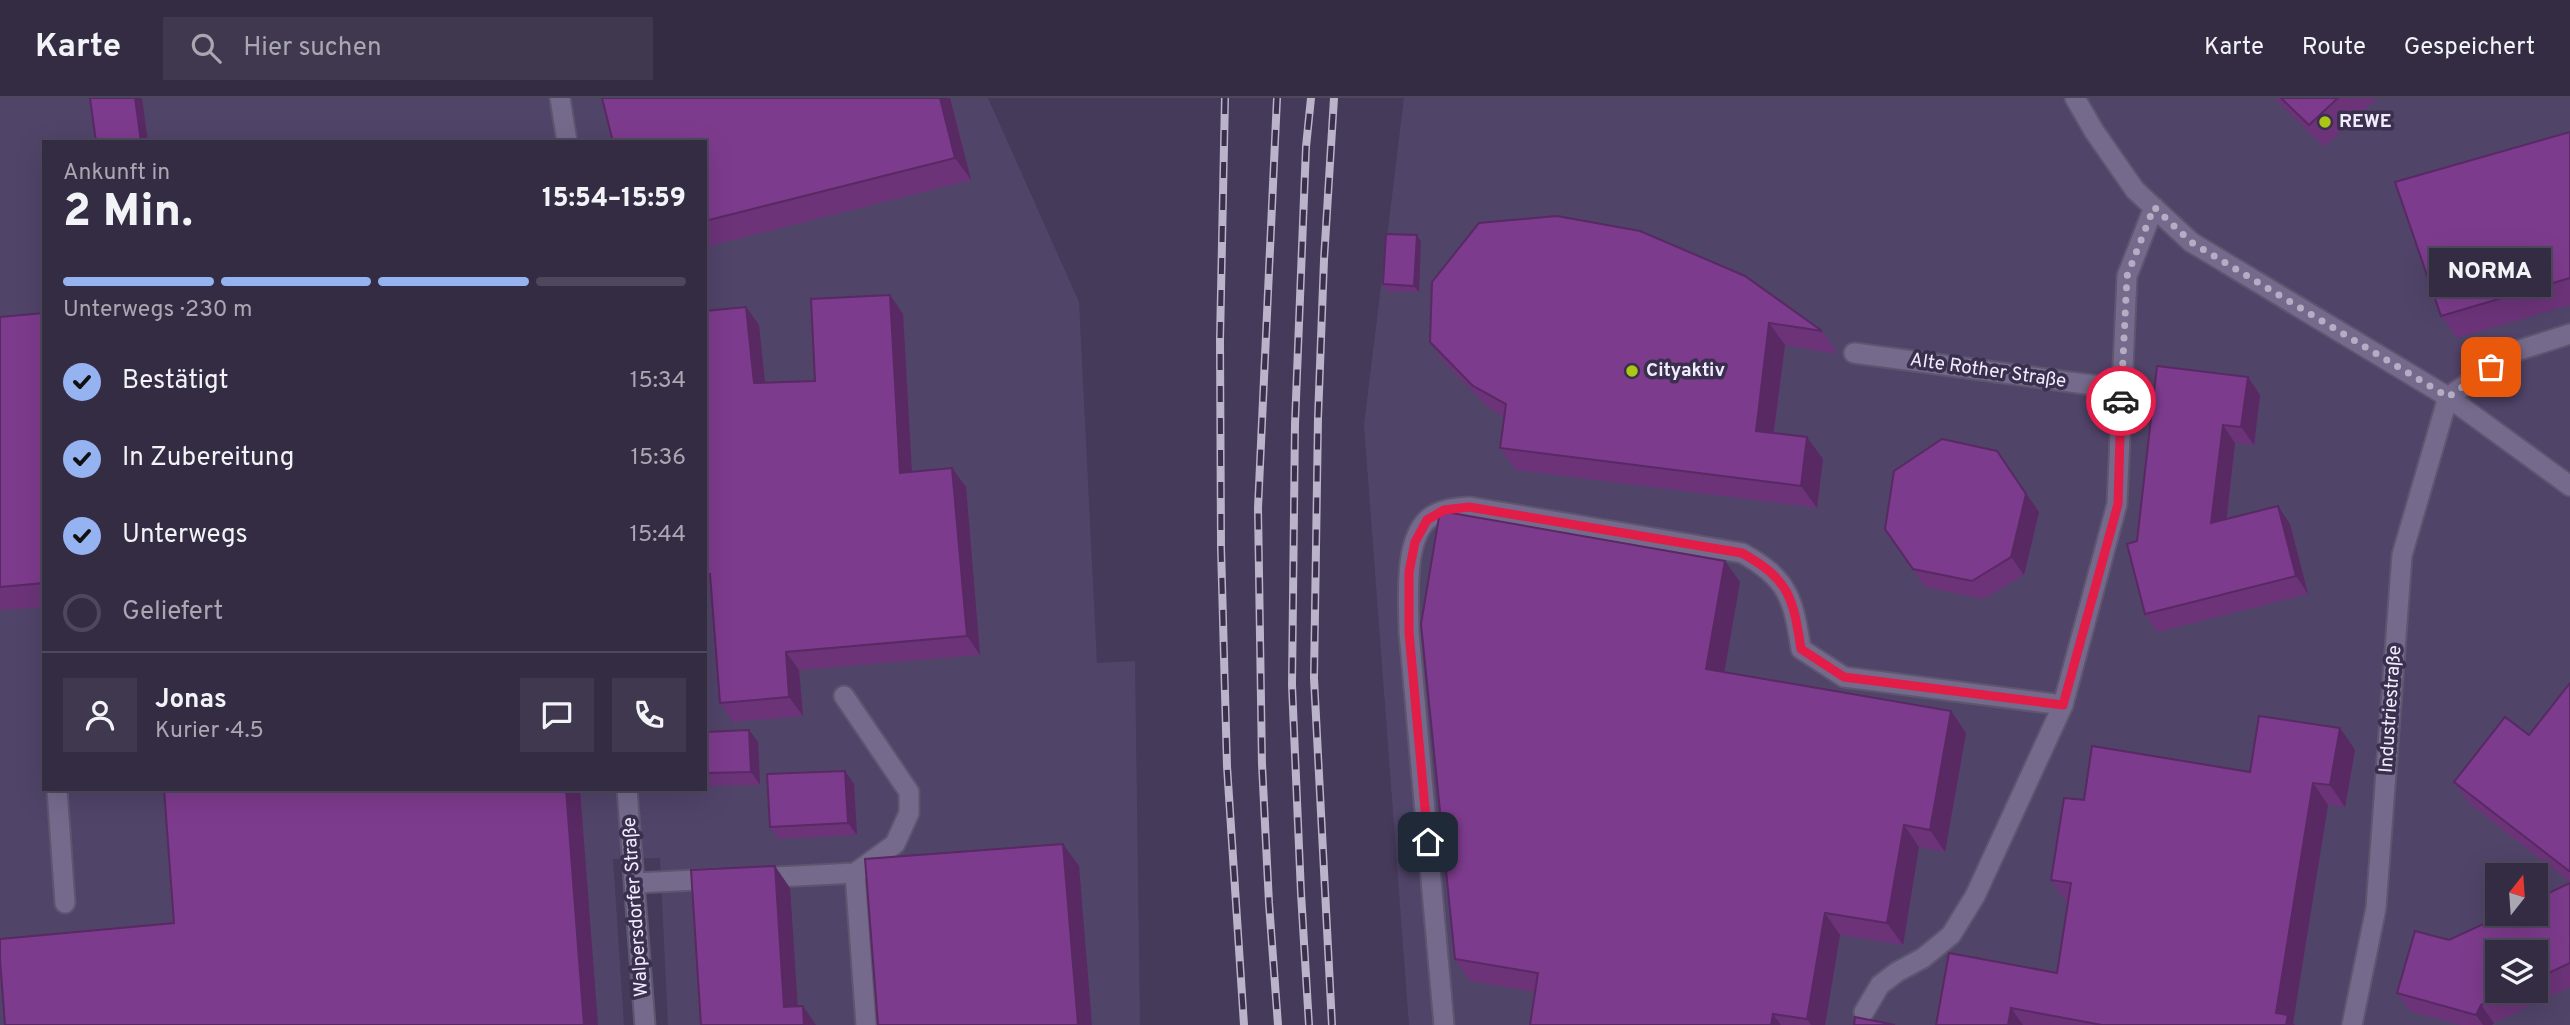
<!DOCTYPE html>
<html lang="de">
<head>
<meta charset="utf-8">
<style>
	body { margin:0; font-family:Overpass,sans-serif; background:#3f384e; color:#f1f3f6; height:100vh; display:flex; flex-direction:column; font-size:26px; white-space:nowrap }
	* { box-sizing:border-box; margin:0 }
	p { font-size:23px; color:#a9a7b2 }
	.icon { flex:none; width:38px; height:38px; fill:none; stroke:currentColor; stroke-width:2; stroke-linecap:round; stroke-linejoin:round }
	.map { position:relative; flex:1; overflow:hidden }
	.drawer { position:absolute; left:42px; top:42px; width:665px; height:651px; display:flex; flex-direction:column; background:#342c43; border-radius:0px; box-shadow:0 7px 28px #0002,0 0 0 2px #4e485c }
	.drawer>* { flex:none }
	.needle { width:46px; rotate:17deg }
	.controls { position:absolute; left:2485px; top:765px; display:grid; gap:14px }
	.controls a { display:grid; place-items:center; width:63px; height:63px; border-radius:0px; background:#342c43; box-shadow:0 7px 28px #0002,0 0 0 2px #4e485c; font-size:35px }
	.pin { position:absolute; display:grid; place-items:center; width:60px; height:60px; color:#fff; margin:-30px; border-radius:14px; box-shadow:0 4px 10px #0006 }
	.courier { position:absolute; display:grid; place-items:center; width:70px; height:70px; margin:-35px; border:5px solid #e11d48; border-radius:50%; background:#fff; color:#222; box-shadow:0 2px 9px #0007 }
	.bubble { position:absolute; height:49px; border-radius:0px; background:#342c43; box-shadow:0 7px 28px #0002,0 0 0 2px #4e485c; font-size:23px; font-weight:800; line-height:49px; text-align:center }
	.overview em { font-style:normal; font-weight:800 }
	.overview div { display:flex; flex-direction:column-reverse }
	.overview { display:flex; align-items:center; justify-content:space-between; height:119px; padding:0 21px }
	h1 { font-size:46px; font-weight:800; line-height:52px }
	.bar { display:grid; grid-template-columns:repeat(4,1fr); gap:10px 7px; align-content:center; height:84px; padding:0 21px }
	.bar i { height:9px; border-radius:5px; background:#4e485c }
	.bar .on { background:#95b2f1 }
	.bar p { grid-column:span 4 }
	.line { display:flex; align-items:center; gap:18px; padding:0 21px; border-top:2px solid #4e485c }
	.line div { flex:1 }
	.round { display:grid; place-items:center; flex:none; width:74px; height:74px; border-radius:0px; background:#3f384e }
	ol { padding:0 21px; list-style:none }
	li { display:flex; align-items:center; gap:21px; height:77px }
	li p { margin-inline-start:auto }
	li .icon { padding:7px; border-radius:50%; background:#95b2f1; color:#111; stroke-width:4 }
	li:last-child { color:#a9a7b2 }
	li i { width:38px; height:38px; border:4px solid #4e485c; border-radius:50% }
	header { display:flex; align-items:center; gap:42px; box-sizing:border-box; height:98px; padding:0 35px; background:#342c43; border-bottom:2px solid #4e485c }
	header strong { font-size:33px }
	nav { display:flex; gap:38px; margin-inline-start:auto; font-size:24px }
	.search { width:490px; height:63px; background:#3f384e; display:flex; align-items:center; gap:18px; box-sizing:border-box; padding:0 24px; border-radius:0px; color:#a9a7b2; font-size:26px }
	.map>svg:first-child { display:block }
	.built { fill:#504469; fill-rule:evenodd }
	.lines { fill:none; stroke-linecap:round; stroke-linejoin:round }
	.service-casing { stroke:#5e566f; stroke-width:23 }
	.minor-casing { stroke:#5e566f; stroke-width:23 }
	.service { stroke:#756a8c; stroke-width:19 }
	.minor { stroke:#756a8c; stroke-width:19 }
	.rail-casing { stroke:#bab3c9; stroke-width:8 }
	.rail { stroke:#3a304e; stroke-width:5; stroke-dasharray:16; stroke-linecap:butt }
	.wall { fill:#6c3379; fill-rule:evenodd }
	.shaded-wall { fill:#582963 }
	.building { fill:#7d3b8d; stroke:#582963; stroke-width:2 }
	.done { stroke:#b5adc4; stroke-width:7; stroke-dasharray:0 12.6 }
	.route { stroke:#e11d48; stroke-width:9 }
	.poi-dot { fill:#abc615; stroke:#3a304e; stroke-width:2.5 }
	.labels { text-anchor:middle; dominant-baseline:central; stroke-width:7; stroke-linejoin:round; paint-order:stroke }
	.poi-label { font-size:19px; font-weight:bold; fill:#f1ebfe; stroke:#3a304e; text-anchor:start }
	.street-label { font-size:19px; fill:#f1ebfe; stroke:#3a304e }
</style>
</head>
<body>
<header>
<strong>Karte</strong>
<div class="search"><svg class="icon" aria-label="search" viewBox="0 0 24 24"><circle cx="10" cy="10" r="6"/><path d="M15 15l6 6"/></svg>Hier suchen</div>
<nav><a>Karte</a><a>Route</a><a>Gespeichert</a></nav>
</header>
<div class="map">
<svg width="2570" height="927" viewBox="0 0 2570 927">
	<rect width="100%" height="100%" fill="#453a59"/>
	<!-- built -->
	<path class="built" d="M0 0H988L1079 204 1097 565 1135 563 1140 927H668L660 760 613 761 624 927H0ZM44 44H705V691H44Z
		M1404 0H2570V927H1409L1364 327ZM2497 777H2536V816H2497ZM2497 854H2536V892H2497Z"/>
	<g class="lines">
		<defs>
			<path id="service" d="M844 598 909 694V715L895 746 855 775 866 927
				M57 691 65 805
				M755 780 855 775
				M635 785 718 781
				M1444 927 1409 534C1409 503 1403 444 1428 421 1439 411 1455 410 1470 409L1742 455C1789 481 1793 501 1801 551L1844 579 2063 607 1975 798 1951 837 1923 860 1897 874 1880 887 1864 914"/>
			<path id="minor" d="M560 0 567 44
				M2075 0 2094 33 2135 92 2191 144 2448 299 2570 388
				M1854 255 2122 291
				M2063 607 2117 406 2127 178 2154 109
				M627 691 645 927
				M2352 927 2376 810 2402 457 2448 299 2513 254 2570 236"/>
		</defs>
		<!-- service casing -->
		<use href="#service" class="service-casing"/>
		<!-- minor casing -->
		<use href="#minor" class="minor-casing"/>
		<!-- service -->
		<use href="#service" class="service"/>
		<!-- minor -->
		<use href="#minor" class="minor"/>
		<defs>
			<path id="rail" d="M1225 0 1220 242 1221 449 1227 668 1244 927
				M1277 0 1258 410 1262 666 1269 805 1278 927
				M1309 927 1301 795 1292 587 1295 326 1306 49 1311 0
				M1332 927 1314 580 1318 320 1324 162 1334 0"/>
		</defs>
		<!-- rail casing -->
		<use href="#rail" class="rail-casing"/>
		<!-- rail -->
		<use href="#rail" class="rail"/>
	</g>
	<!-- wall -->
	<path class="wall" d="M950 0 971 82 705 149V44Z
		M2274 0H2377L2324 49Z
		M2570 34V207L2457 240 2441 218Z
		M1479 125 1822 233 1838 256 1785 247 1774 335 1823 361 1817 410 1516 372 1500 350 1504 319 1489 310 1446 266 1430 244Z
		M1421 144 1419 194 1388 193 1383 186Z
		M890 197 903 216 912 374 966 389 980 557 799 572 803 618 733 624 720 605 710 484 705 477 759 227 765 285 815 283Z
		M44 215V509L0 512V219Z
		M2248 279 2260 297 2254 347 2235 345 2227 421 2278 408 2290 426 2308 496 2157 534 2145 516 2137 443Z
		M2039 414 2024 477 1984 501 1925 489 1913 471Z
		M1740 484 1724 574 1966 635 1945 754 1919 749 1903 847 1840 837 1825 927H1530L1535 894 1470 883 1455 861Z
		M2570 585V784L2470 706 2454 684 2529 637Z
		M2340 630 2355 652 2345 709 2328 707 2293 925 2295 927H1936L2057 875 2068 804H2066L2051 782 2084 702 2250 674Z
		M705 634 758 644 760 687 705 688Z
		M845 673 854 686 857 737 778 741 770 729Z
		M2570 785V889L2494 925 2492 927H2460L2410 913 2397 895 2449 842ZM2536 854V892H2497Z"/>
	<!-- shaded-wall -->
	<path class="shaded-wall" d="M135 0H142L148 44H141Z
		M940 0H950L971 82 955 60Z
		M1417 137 1421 144 1419 194 1414 188Z
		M890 197 903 216 913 394 900 375Z
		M746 209 759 227 767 304 754 285Z
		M1769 225 1785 247 1771 355 1756 333Z
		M2248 279 2260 297 2254 347 2241 329Z
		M2223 327 2235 345 2224 442 2211 425Z
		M1807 339 1823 361 1817 410 1801 388Z
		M1997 353 2039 414 2024 477 2011 459Z
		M952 370 966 389 980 557 967 538Z
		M2278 408 2290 426 2308 496 2296 478Z
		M1725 463 1740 484 1721 593 1706 571Z
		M786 554 799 572 803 618 789 599Z
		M1951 613 1966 635 1945 754 1930 732Z
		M2340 630 2355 652 2345 709 2330 687Z
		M749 632 758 644 760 687 751 674Z
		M845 673 854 686 857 737 848 725Z
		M2313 685 2328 707 2293 925 2295 927H2284L2276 915Z
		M566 691H580L598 927H584Z
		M1904 727 1919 749 1903 847 1887 825Z
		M1063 746 1079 768 1092 927H1078Z
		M775 768 790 790 799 927 784 909Z
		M1825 815 1840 837 1825 927H1811L1807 921Z
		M2481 907 2494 925 2492 927H2483L2476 917Z
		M803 908 816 927H804Z
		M2011 910 2023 927H2008Z
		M1773 916 1781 927H1771Z"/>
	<!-- building -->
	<path class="building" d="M90 0H135L141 44H96Z
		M602 0H940L955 60 705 123V44H613Z
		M2281 0H2338L2309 27Z
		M2570 34V180L2441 218 2395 84Z
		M1557 118 1640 133 1745 178 1822 233 1769 225 1756 333 1807 339 1801 388 1500 350 1506 306 1473 288 1430 244 1432 184 1479 125Z
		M1386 136 1417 137 1414 188 1383 186Z
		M890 197 900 375 952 370 967 538 786 554 789 599 720 605 710 476 705 477V213L746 209 754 285 815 283 811 201Z
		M44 215V485L0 489V219Z
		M2157 268 2248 279 2241 329 2223 327 2211 425 2278 408 2296 478 2145 516 2127 446 2137 443Z
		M1942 341 1997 353 2026 396 2011 459 1972 483 1913 471 1885 431 1894 373Z
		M1440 413 1725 463 1706 571 1951 613 1930 732 1904 727 1887 825 1825 815 1807 921 1773 916 1771 927H1530L1538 875 1455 861 1421 526Z
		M2570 585V772L2569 773 2454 684 2505 619 2529 637Z
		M2259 618 2340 630 2330 687 2313 685 2276 915 2288 917 2286 927H2102L2011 910 2008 927H1936L1949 855 2057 875 2071 785 2051 782 2064 700 2084 702 2092 648 2250 674Z
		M749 632 751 674 705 675V634Z
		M845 673 848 725 770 729 767 676Z
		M164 691H566L584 927H5L0 861V841L174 825Z
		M1063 746 1078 927H878L865 761Z
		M775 768 784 909 803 908 804 927H701L691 772Z
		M2570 785V865L2536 881V854H2497V892H2511L2481 907 2476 917 2397 895 2415 833 2449 842 2505 816H2536V801Z
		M1855 919 1895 927H1854Z"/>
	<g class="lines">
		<!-- done -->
		<path class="done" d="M2121 303 2127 178 2154 109 2191 144 2448 299 2491 269"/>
		<!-- route -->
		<path class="route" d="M1428 744 1409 534V474L1415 444 1427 422 1444 412 1469 409 1742 455C1790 482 1793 500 1801 551L1844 579 2063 607 2118 406 2121 303"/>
	</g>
	<!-- markers -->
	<g class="poi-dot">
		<circle cx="2325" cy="24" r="7"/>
		<circle cx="1632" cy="273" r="7"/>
	</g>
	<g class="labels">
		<!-- poi labels -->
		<g class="poi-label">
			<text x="2339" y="24">REWE</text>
			<text x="1646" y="273">Cityaktiv</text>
		</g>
		<!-- street labels -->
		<g class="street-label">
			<text transform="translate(1988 273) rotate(8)">Alte Rother Straße</text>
			<text transform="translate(2391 611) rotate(-86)">Industriestraße</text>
			<text transform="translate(636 809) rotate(-94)">Walpersdorfer Straße</text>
		</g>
	</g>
</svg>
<div class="controls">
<a><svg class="needle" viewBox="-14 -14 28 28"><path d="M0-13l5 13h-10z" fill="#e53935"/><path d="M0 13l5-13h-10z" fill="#a9a7b2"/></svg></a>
<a><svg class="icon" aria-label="layers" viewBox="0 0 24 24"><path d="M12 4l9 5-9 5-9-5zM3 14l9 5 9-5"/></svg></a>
</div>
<div class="pin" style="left:2491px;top:269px;background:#ea580c"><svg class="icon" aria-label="bag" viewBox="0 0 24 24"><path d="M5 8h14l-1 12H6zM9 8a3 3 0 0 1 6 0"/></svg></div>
<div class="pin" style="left:1428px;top:744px;background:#1f2937"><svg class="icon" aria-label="home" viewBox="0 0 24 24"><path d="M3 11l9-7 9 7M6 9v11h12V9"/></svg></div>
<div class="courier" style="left:2121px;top:303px"><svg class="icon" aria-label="car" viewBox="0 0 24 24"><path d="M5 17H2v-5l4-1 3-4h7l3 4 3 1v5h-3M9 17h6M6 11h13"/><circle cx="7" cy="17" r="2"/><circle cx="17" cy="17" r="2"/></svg></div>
<div class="bubble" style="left:2429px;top:150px;width:122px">NORMA</div>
<section class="drawer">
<div class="overview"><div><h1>2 Min.</h1><p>Ankunft in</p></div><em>15:54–15:59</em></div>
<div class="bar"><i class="on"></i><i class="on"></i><i class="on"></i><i></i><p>Unterwegs · 230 m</p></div>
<ol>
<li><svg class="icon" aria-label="check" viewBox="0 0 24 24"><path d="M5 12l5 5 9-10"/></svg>Bestätigt<p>15:34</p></li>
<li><svg class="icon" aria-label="check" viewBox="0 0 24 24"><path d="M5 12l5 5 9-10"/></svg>In Zubereitung<p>15:36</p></li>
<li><svg class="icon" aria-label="check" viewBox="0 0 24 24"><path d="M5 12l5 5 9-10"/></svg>Unterwegs<p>15:44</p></li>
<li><i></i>Geliefert</li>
</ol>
<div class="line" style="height:126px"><a class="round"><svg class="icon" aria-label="person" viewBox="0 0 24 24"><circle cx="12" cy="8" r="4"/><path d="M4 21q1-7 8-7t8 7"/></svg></a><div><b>Jonas</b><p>Kurier · 4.5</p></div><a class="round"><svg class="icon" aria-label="chat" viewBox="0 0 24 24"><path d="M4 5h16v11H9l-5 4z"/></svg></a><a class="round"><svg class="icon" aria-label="phone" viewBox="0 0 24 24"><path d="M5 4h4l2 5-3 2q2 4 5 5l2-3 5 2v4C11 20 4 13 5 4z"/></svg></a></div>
</section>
</div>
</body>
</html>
